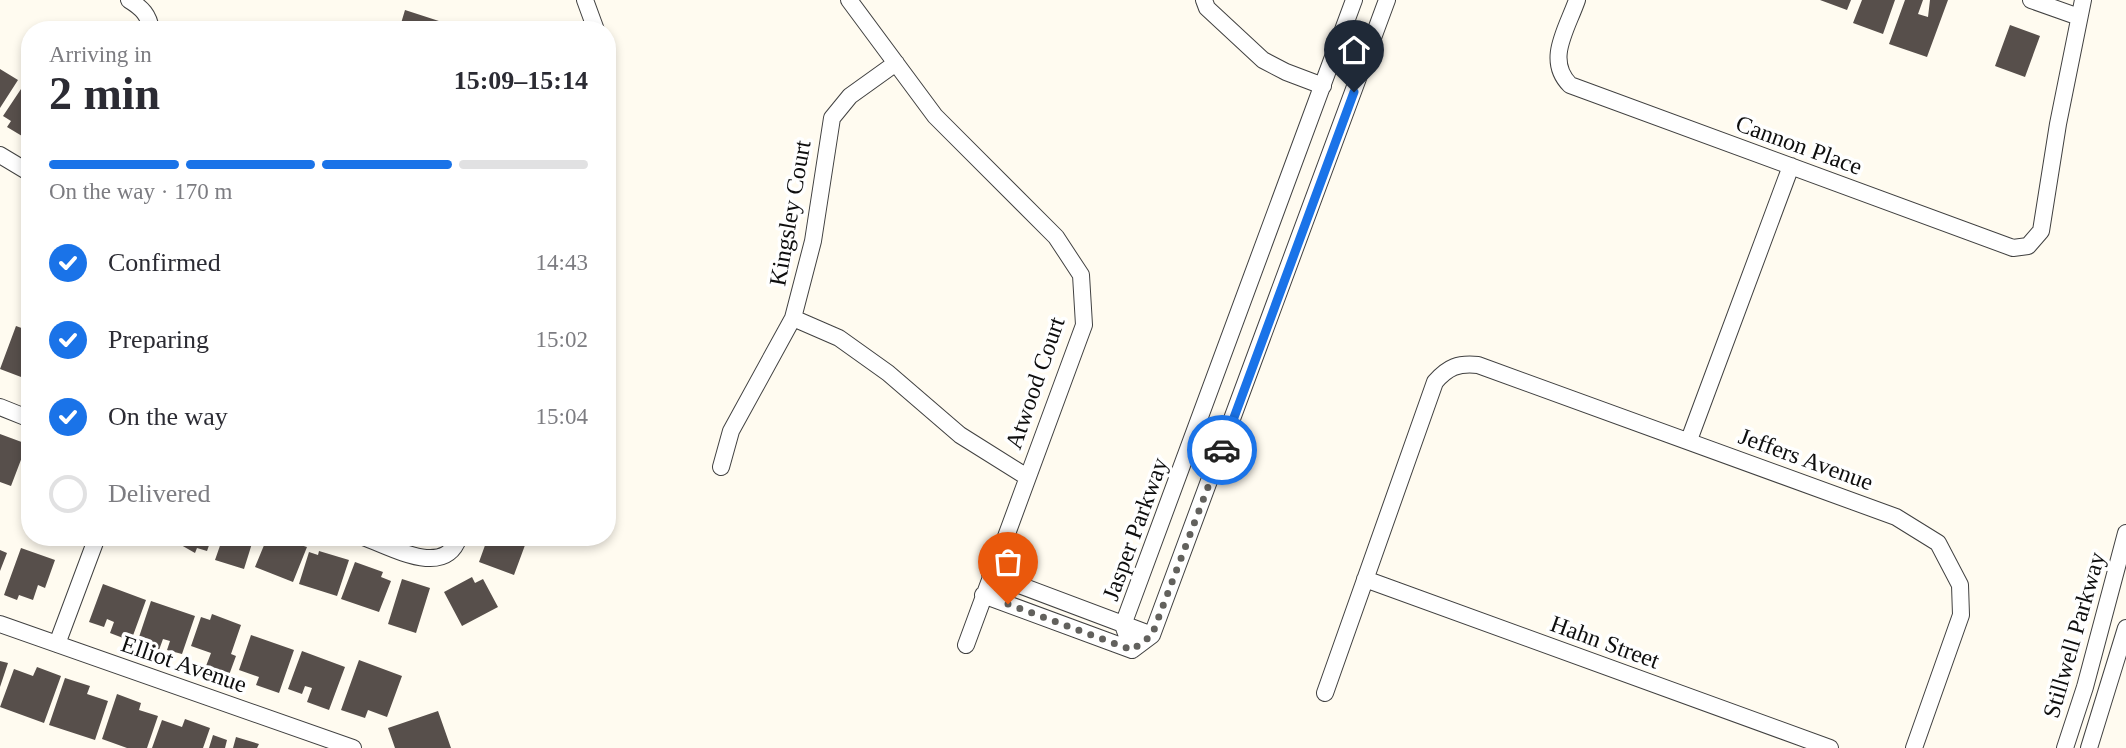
<!DOCTYPE html>
<html lang="en">
<head>
<meta charset="utf-8">
<style>
	body { margin:0; font-family:"Times New Roman",serif; background:#f2f2f3; color:#2b2b33; height:100vh; display:flex; flex-direction:column; font-size:26px; white-space:nowrap }
	* { box-sizing:border-box; margin:0 }
	p { font-size:23px; color:#7c7c81 }
	.icon { flex:none; width:38px; height:38px; fill:none; stroke:currentColor; stroke-width:2; stroke-linecap:round; stroke-linejoin:round }
	.map { position:relative; flex:1; overflow:hidden }
	.side { position:absolute; left:21px; top:21px; width:595px; height:525px; display:flex; flex-direction:column; background:#fff; border-radius:28px; box-shadow:0 4px 10px #0003 }
	.side>* { flex:none }
	.pin { position:absolute; display:grid; place-items:center; width:60px; height:60px; color:#fff; margin:-72px -30px; border-radius:50% 50% 50% 0; rotate:-45deg; box-shadow:0 0 7px #0007 }
	.pin .icon { rotate:45deg }
	.courier { position:absolute; display:grid; place-items:center; width:70px; height:70px; margin:-35px; border:5px solid #1a73e8; border-radius:50%; background:#fff; color:#222; box-shadow:0 2px 9px #0007 }
	.headline em { font-style:normal; font-weight:700 }
	.headline div { display:flex; flex-direction:column-reverse }
	.headline { display:flex; align-items:center; justify-content:space-between; height:119px; padding:0 28px }
	h1 { font-size:46px; font-weight:700; line-height:52px }
	.bar { display:grid; grid-template-columns:repeat(4,1fr); gap:10px 7px; align-content:center; height:84px; padding:0 28px }
	.bar i { height:9px; border-radius:5px; background:#e1e1e2 }
	.bar .selected { background:#1a73e8 }
	.bar p { grid-column:span 4 }
	ol { padding:0 28px; list-style:none }
	li { display:flex; align-items:center; gap:21px; height:77px }
	li p { margin-inline-start:auto }
	li .icon { padding:7px; border-radius:50%; background:#1a73e8; color:#fff; stroke-width:4 }
	li:last-child { color:#7c7c81 }
	li i { width:38px; height:38px; border:4px solid #e1e1e2; border-radius:50% }
	.map>svg:first-child { display:block }
	.building { fill:#574f4b }
	.lines { fill:none; stroke-linecap:round; stroke-linejoin:round }
	.minor-casing { stroke:#414141; stroke-width:18 }
	.minor { stroke:#fff; stroke-width:16 }
	.done { stroke:#62615d; stroke-width:7; stroke-dasharray:0 12.6 }
	.route { stroke:#1a73e8; stroke-width:9 }
	.labels { text-anchor:middle; dominant-baseline:central; stroke-width:7; stroke-linejoin:round; paint-order:stroke }
	.street-label { font-size:24px; fill:#0e0e0e; stroke:#fff }
</style>
</head>
<body>
<div class="map">
<svg width="2126" height="748" viewBox="0 0 2126 748">
	<rect width="100%" height="100%" fill="#fffbf0"/>
	<!-- building -->
	<path class="building" d="M1820 0H1851L1847 10Z
		M1862 0H1895L1883 34 1853 23Z
		M1905 0H1923L1918 14 1928 17 1930 0H1948L1927 57 1889 44Z
		M405 10 442 22 440 30H399Z
		M2010 25 2040 36 2025 77 1995 66Z
		M0 69 18 80 0 108Z
		M25 83 30 86V124L22 136 7 127 11 121 3 116Z
		M16 326 30 331 29 380 0 369Z
		M0 434 27 444 11 486 0 482Z
		M167 537H212L207 551 197 548 195 553Z
		M223 537H254L244 569 215 560Z
		M275 537 307 547 293 582 255 567 267 538 274 540Z
		M488 537H528L514 575 479 562Z
		M21 548 55 560 45 588 38 585 33 600 19 595 17 600 4 595Z
		M0 550 7 553 0 571Z
		M319 551 349 560 337 596 299 584 309 552 318 555Z
		M355 562 383 572 381 577 391 581 379 612 341 599Z
		M472 577 475 583 483 579 498 607 462 626 444 592Z
		M402 579 430 588 416 633 388 624Z
		M103 584 146 600 131 641 110 633 114 622 107 619 104 627 89 622Z
		M151 601 195 616 182 654 167 650 170 641 163 639 159 650 137 643Z
		M212 614 241 625 231 654 236 656 229 675 206 666 211 653 191 646 201 617 210 620Z
		M251 635 294 650 279 693 256 685 259 677 239 670Z
		M302 651 345 667 329 710 307 702 312 688 305 686 302 694 288 689Z
		M359 660 402 676 387 717 368 710 365 718 341 710Z
		M0 661 8 663 0 687Z
		M37 667 61 676 44 723 0 707 14 669 33 676Z
		M65 678 90 686 87 694 108 701 95 740 49 725Z
		M117 694 141 703 139 710 158 716 147 748H127L102 739Z
		M438 711 451 748H395L388 728Z
		M185 719 210 728 203 748H152L162 720 182 727Z
		M213 735 227 740 225 748H209Z
		M236 737 259 744 257 748H233Z"/>
	<g class="lines">
		<defs>
			<path id="minor" d="M129 0C142 8 149 15 151 30
				M585 0 596 30
				M849 0 935 116 1056 237 1081 275 1084 325 966 645
				M1204 0 1207 8 1263 60 1286 72 1323 86
				M1577 0C1567 29 1545 60 1570 85L2013 248 2028 246 2041 231 2058 124 2083 0
				M2031 0 2079 17
				M0 155 30 173
				M793 318 839 338 888 373 960 435 1027 477
				M0 407 30 419
				M1689 440 1791 166
				M721 467 731 431 793 318 813 241 832 118 850 96 896 63
				M363 537C392 547 445 579 459 537
				M990 574 1152 635
				M1365 579 1830 748
				M983 595 1132 650
				M0 624 353 748
				M57 644 97 537
				M1132 650 1152 635 1387 0
				M1132 650 1123 625 1354 0
				M1325 693 1435 382C1448 367 1458 363 1478 365L1896 517 1938 543 1960 585 1961 615 1914 748
				M2065 748 2085 687 2126 533
				M2089 748 2126 628"/>
		</defs>
		<!-- minor casing -->
		<use href="#minor" class="minor-casing"/>
		<!-- minor -->
		<use href="#minor" class="minor"/>
	</g>
	<g class="lines">
		<!-- done -->
		<path class="done" d="M1008 604 1132 650 1152 635 1222 450"/>
		<!-- route -->
		<path class="route" d="M1222 450 1354 92"/>
	</g>
	<g class="labels">
		<!-- street labels -->
		<g class="street-label">
			<text transform="translate(1799 145) rotate(20)">Cannon Place</text>
			<text transform="translate(790 213) rotate(-80)">Kingsley Court</text>
			<text transform="translate(1035 383) rotate(-71)">Atwood Court</text>
			<text transform="translate(1806 459) rotate(20)">Jeffers Avenue</text>
			<text transform="translate(1135 529) rotate(-70)">Jasper Parkway</text>
			<text transform="translate(2074 635) rotate(-74)">Stillwell Parkway</text>
			<text transform="translate(1605 642) rotate(20)">Hahn Street</text>
			<text transform="translate(184 664) rotate(19)">Elliot Avenue</text>
		</g>
	</g>
</svg>
<div class="pin" style="left:1008px;top:604px;background:#ea580c"><svg class="icon" aria-label="bag" viewBox="0 0 24 24"><path d="M5 8h14l-1 12H6zM9 8a3 3 0 0 1 6 0"/></svg></div>
<div class="pin" style="left:1354px;top:92px;background:#1f2937"><svg class="icon" aria-label="home" viewBox="0 0 24 24"><path d="M3 11l9-7 9 7M6 9v11h12V9"/></svg></div>
<div class="courier" style="left:1222px;top:450px"><svg class="icon" aria-label="car" viewBox="0 0 24 24"><path d="M5 17H2v-5l4-1 3-4h7l3 4 3 1v5h-3M9 17h6M6 11h13"/><circle cx="7" cy="17" r="2"/><circle cx="17" cy="17" r="2"/></svg></div>
<section class="side">
<div class="headline"><div><h1>2 min</h1><p>Arriving in</p></div><em>15:09–15:14</em></div>
<div class="bar"><i class="selected"></i><i class="selected"></i><i class="selected"></i><i></i><p>On the way · 170 m</p></div>
<ol>
<li><svg class="icon" aria-label="check" viewBox="0 0 24 24"><path d="M5 12l5 5 9-10"/></svg>Confirmed<p>14:43</p></li>
<li><svg class="icon" aria-label="check" viewBox="0 0 24 24"><path d="M5 12l5 5 9-10"/></svg>Preparing<p>15:02</p></li>
<li><svg class="icon" aria-label="check" viewBox="0 0 24 24"><path d="M5 12l5 5 9-10"/></svg>On the way<p>15:04</p></li>
<li><i></i>Delivered</li>
</ol>
</section>
</div>
</body>
</html>
